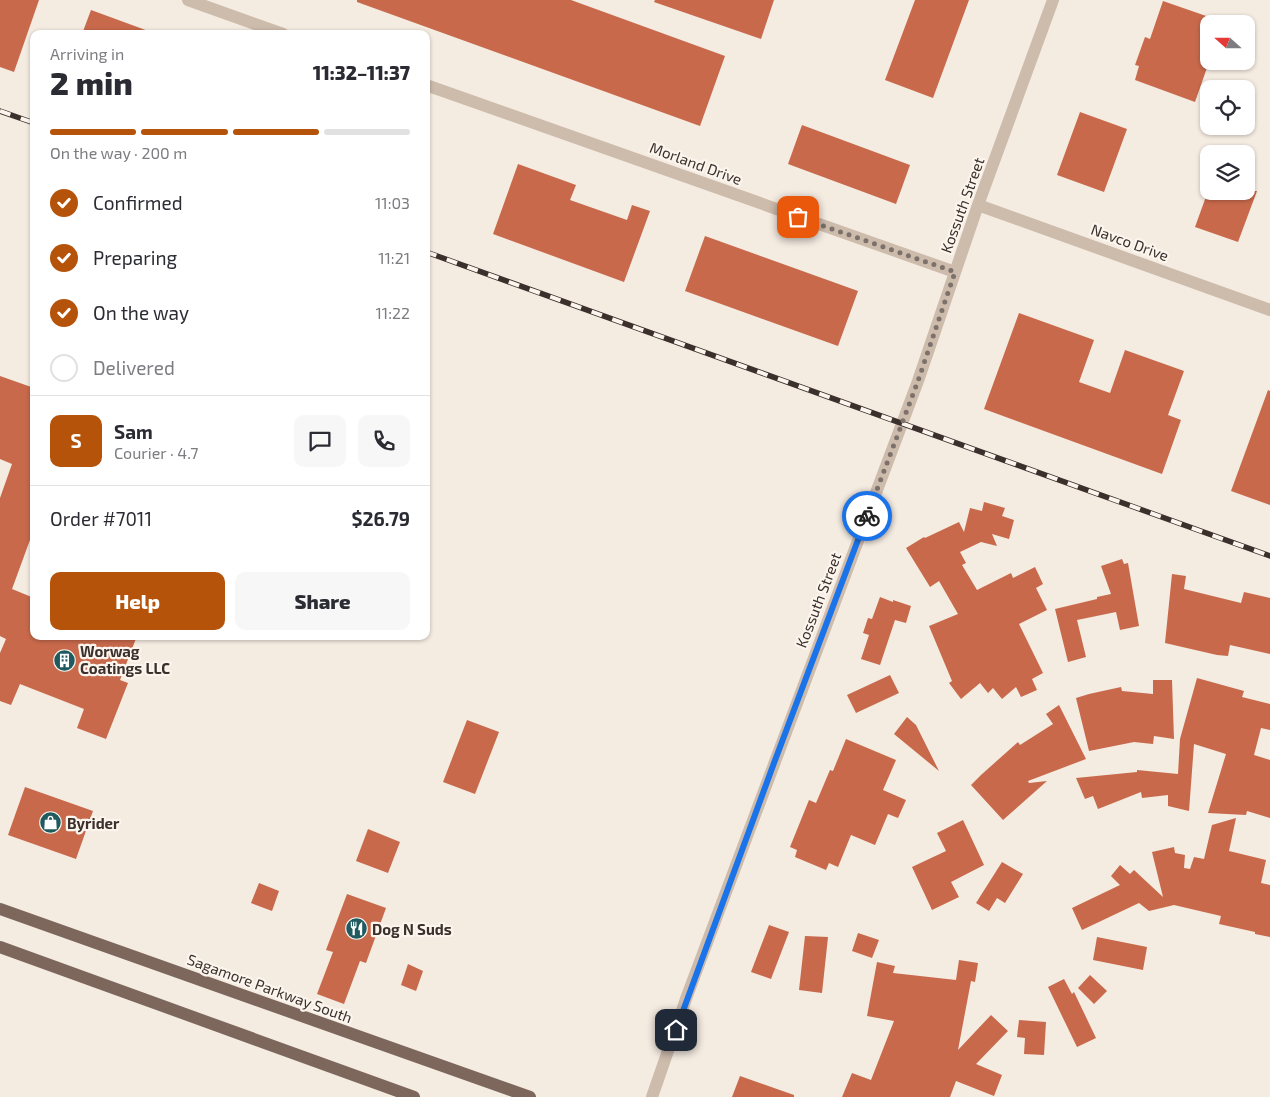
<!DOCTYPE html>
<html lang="en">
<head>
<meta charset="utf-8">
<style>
	body { margin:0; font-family:"Exo 2",sans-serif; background:#f7f7f7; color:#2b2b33; height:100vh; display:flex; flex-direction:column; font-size:19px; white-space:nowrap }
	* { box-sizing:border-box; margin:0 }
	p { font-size:16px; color:#7c7c81 }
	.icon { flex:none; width:28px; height:28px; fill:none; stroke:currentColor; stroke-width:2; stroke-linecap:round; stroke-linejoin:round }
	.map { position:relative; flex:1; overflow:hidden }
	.details { position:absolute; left:30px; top:30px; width:400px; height:610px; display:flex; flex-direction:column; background:#fff; border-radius:10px; box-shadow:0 1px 4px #0004 }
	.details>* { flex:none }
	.needle { width:32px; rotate:291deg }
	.buttons { position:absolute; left:1200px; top:15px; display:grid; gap:10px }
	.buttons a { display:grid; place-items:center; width:55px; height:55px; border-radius:10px; background:#fff; box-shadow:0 1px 4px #0004; font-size:25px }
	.pin { position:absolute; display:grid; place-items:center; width:42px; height:42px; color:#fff; margin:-21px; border-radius:10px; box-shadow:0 2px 8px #0006 }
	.courier { position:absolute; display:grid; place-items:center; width:50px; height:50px; margin:-25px; border:4px solid #1a73e8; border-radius:50%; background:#fff; color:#222; box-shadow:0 1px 6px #0007 }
	.headline em { font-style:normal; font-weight:800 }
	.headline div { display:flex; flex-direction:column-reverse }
	.headline { display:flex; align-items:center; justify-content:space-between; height:85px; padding:0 20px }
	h1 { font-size:32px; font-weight:800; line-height:38px }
	.bar { display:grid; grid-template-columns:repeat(4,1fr); gap:8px 5px; align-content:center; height:60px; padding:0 20px }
	.bar i { height:6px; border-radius:4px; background:#e1e1e2 }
	.bar .selected { background:#b45309 }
	.bar p { grid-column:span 4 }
	.line { display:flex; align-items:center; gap:12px; padding:0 20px; border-top:1px solid #e1e1e2 }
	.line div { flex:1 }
	.round { display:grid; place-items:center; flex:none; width:52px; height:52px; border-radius:10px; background:#f7f7f7 }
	ol { padding:0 20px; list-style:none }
	li { display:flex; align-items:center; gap:15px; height:55px }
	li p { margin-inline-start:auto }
	li .icon { padding:5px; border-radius:50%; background:#b45309; color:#fff; stroke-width:4 }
	li:last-child { color:#7c7c81 }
	li i { width:28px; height:28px; border:2px solid #e1e1e2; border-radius:50% }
	.primary-button { display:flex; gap:10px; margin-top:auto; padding:10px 20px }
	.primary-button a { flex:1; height:58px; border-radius:10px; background:#b45309; color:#fff; font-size:20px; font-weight:800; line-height:58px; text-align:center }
	.primary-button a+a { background:#f7f7f7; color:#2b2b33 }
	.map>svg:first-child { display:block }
	.building { fill:#c8694b }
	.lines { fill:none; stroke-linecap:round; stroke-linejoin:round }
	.minor { stroke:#cdbbac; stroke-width:12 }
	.major { stroke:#7d675c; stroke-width:12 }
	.rail-casing { stroke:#3b302b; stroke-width:5.5 }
	.rail { stroke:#fbf5ee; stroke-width:4; stroke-dasharray:11; stroke-linecap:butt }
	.done { stroke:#7c716b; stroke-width:5; stroke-dasharray:0 9 }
	.route { stroke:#1a73e8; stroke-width:6 }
	.labels { text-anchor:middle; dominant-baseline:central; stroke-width:4.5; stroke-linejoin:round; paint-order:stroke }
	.street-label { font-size:15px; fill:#3b302b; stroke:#fbf5ee }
	.poi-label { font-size:15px; font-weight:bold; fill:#3b302b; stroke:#fbf5ee; text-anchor:start }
</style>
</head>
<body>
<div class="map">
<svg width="1270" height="1097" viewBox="0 0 1270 1097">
	<rect width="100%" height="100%" fill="#f4ebe1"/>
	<!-- building -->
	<path class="building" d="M0 0H39L14 72 0 67Z
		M357 0H571L725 56 700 126 357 2Z
		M655 0H774L761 39 654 2Z
		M915 0H969L933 98 885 80Z
		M1163 1 1209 17V62L1195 102 1135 80 1139 66 1135 65 1145 37 1150 39Z
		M91 10 151 32 150 34H82Z
		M1080 112 1127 129 1104 192 1057 175Z
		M802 125 910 165 896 204 788 164Z
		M518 164 576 185 570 200 627 220 632 205 650 211 624 282 493 234Z
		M1208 191H1257L1238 242 1195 227Z
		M705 236 858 291 838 346 685 291Z
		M1019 313 1094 340 1079 382 1110 393 1125 350 1184 371 1168 415 1181 420 1162 474 984 409Z
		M0 376 34 388V529L12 589 34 598V636H137L120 680 128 683 106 739 77 728 84 709 20 684 11 705 0 701V653L6 639 0 636V498L12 464 0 459Z
		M1268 390 1270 391V505L1231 491Z
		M984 502 1005 508 1002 516 1014 520 1009 539 992 534 997 546 981 542 960 552 966 563 962 565 977 590 1011 573 1013 578 1035 567 1043 584 1036 588 1047 610 1019 624 1043 673 1032 679 1037 690 1021 697 1016 687 1002 699 993 688 988 693 980 683 961 699 949 683 952 681 929 626 958 614 939 581 930 587 906 548 924 537 925 538 959 522 964 532 970 508 982 511Z
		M1122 559 1124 564 1128 563 1139 626 1120 630 1116 612 1077 620 1086 657 1068 662 1055 609 1097 599V597L1111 594 1101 566Z
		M1172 574 1186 576 1184 589 1241 603 1244 592 1270 598V654L1230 645 1228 656 1217 655 1165 643Z
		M880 597 893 602V600L911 606 906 623 895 620 880 665 861 659 869 635 863 633 868 618 872 619Z
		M890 675 899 693 856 713 847 695Z
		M1197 678 1244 691 1242 697 1270 704V730L1261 728 1254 755 1270 760V818L1247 811 1246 815 1208 813 1226 754 1194 744 1189 811 1168 806V795L1142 798 1141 792 1098 809 1093 796 1085 799 1076 778 1137 772V770L1178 774 1180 739Z
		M1153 680H1172L1174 739 1154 736 1153 744 1134 742 1089 751 1076 698 1089 694 1121 687 1122 691 1153 694Z
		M1059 705 1086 759 1028 781 1029 783 1047 781 1003 820 971 785 981 775 1018 742 1020 745 1053 724 1046 714Z
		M907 717 916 725 939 771 894 734Z
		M467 720 499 732 475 794 443 782Z
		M846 739 896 760 883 790 906 800 898 818 888 814 875 845 851 835 838 867 829 863 826 870 795 857 797 850 790 847 809 800 816 803 830 770 833 771Z
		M25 787 93 811 76 859 8 835Z
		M1236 818 1229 851 1266 860 1261 883 1270 885V937L1255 934V932L1219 924 1221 916 1174 905 1149 911 1139 903 1082 930 1072 908 1120 885 1111 876 1120 865 1130 874 1134 870 1163 897 1152 852 1174 847 1175 853 1185 855 1184 868 1190 869 1194 857 1204 859 1212 825Z
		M963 820 984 865 951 882 959 897 932 910 912 867 946 851 937 833Z
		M368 829 400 842 388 873 356 861Z
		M1002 862 1023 874 1005 903 997 898 989 911 976 903Z
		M259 883 279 891 272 911 251 903Z
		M347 894 386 908 366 963 360 961 344 1004 317 994 333 952 326 950Z
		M769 925 789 932 771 979 751 972Z
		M858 933 879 940 872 958 852 951Z
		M805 936 828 937 822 993 799 990Z
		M1097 937 1147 947 1143 970 1093 960Z
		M959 960 978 963 975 982 971 981 958 1050 991 1015 1008 1031 976 1064 1002 1075 994 1096 956 1081 950 1097H842L852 1073 871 1080 894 1021 867 1016 877 962 895 966 893 973 956 980Z
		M408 964 423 971 416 991 401 985Z
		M1090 975 1107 991 1094 1004 1078 988Z
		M1064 979 1072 994 1074 992 1096 1038 1077 1047 1048 987Z
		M1019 1020 1046 1022 1044 1055 1024 1054 1025 1038 1017 1037Z
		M740 1076 794 1095V1097H732Z"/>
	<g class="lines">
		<!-- minor -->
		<path class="minor" d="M188 0 283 34
			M426 85 955 272
			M978 205 1270 310
			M652 1097 687 996 918 381 978 205 1053 0"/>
		<!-- major -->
		<path class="major" d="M0 909 530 1097
			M0 947 414 1097"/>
		<defs>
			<path id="rail" d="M0 111 34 123
				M426 252 1270 556"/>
		</defs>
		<!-- rail casing -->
		<use href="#rail" class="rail-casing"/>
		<!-- rail -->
		<use href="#rail" class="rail"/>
	</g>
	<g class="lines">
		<!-- done -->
		<path class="done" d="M798 217 955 272 918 381 867 516"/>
		<!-- route -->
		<path class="route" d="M676 1030 774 763 867 516"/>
	</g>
	<!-- icons -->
	<defs>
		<symbol id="building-disc" viewBox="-11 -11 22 22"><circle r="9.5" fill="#1f5a5e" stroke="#fbf5ee"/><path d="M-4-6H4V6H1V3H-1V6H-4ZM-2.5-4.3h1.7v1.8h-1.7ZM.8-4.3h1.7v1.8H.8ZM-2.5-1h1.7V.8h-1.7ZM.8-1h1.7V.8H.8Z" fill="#fff"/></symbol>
		<symbol id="shop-disc" viewBox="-11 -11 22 22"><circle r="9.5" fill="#1f5a5e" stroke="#fbf5ee"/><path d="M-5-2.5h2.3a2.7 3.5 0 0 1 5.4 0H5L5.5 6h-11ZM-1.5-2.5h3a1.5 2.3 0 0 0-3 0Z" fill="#fff"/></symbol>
		<symbol id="restaurant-disc" viewBox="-11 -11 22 22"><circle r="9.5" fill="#1f5a5e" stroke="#fbf5ee"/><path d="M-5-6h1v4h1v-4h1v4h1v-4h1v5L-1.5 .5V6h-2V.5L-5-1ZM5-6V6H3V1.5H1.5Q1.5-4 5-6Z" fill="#fff"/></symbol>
	</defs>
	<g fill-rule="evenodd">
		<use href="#building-disc" x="52" y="648" width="25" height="25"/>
		<use href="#shop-disc" x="38" y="810" width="25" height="25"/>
		<use href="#restaurant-disc" x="344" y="916" width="25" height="25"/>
	</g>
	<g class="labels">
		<!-- street labels -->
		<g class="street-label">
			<text transform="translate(696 163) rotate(20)">Morland Drive</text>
			<text transform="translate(962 205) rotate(-70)">Kossuth Street</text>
			<text transform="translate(1130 242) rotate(20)">Navco Drive</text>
			<text transform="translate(818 600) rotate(-69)">Kossuth Street</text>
			<text transform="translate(270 988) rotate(20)">Sagamore Parkway South</text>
		</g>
		<!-- poi labels -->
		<g class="poi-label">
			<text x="80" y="651">Worwag<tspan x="80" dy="17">Coatings LLC</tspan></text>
			<text x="67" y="823">Byrider</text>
			<text x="372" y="929">Dog N Suds</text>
		</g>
	</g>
</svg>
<div class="buttons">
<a><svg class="needle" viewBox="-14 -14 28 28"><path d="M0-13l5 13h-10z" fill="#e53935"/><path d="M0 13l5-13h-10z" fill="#7c7c81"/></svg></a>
<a><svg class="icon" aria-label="locate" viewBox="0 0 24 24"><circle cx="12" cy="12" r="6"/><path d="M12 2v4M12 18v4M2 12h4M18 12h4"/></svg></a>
<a><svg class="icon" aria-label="layers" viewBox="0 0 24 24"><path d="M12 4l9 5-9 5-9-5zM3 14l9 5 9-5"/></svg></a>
</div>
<div class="pin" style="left:798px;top:217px;background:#ea580c"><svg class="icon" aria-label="bag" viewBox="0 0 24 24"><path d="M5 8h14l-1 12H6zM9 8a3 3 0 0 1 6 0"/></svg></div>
<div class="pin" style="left:676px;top:1030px;background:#1f2937"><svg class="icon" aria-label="home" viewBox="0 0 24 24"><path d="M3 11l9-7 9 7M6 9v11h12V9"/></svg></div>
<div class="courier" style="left:867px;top:516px"><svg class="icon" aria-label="bike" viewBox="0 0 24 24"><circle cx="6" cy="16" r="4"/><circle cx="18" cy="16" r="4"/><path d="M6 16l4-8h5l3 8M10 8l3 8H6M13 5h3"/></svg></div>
<section class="details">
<div class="headline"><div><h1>2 min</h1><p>Arriving in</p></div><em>11:32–11:37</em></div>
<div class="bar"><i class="selected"></i><i class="selected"></i><i class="selected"></i><i></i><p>On the way · 200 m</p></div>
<ol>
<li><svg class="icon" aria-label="check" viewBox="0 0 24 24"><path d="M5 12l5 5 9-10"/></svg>Confirmed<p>11:03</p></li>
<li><svg class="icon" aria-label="check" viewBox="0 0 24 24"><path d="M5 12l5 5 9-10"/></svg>Preparing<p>11:21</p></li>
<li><svg class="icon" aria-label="check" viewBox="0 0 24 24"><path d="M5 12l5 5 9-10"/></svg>On the way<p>11:22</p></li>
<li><i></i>Delivered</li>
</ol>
<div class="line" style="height:90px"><b class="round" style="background:#b45309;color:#fff">S</b><div><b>Sam</b><p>Courier · 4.7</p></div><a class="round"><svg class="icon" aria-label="chat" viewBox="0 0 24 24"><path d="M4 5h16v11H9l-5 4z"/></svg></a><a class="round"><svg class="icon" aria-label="phone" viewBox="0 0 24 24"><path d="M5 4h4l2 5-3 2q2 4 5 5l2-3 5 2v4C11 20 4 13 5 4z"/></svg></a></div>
<div class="line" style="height:65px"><div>Order #7011</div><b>$26.79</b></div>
<div class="primary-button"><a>Help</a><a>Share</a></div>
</section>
</div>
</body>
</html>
